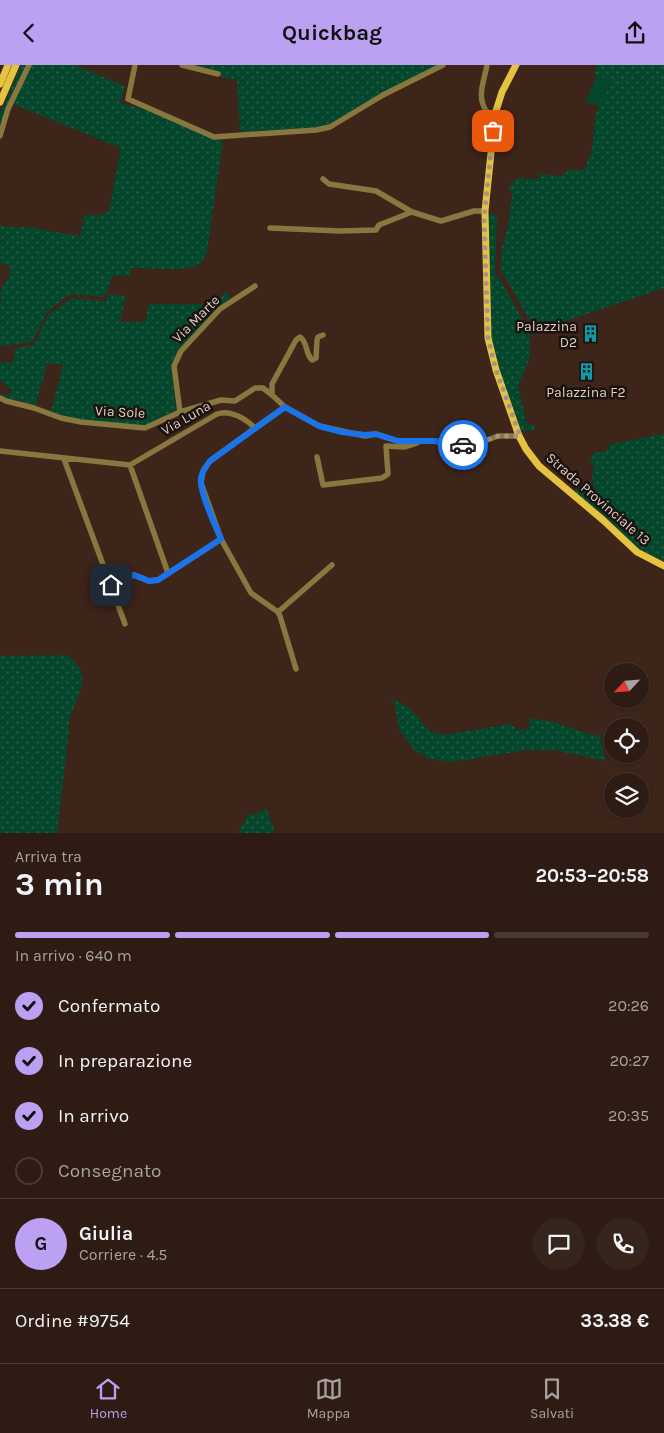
<!DOCTYPE html>
<html lang="it">
<head>
<meta charset="utf-8">
<style>
	body { margin:0; font-family:Karla,sans-serif; background:#36251d; color:#f1f3f6; height:100vh; display:flex; flex-direction:column; font-size:19px; white-space:nowrap }
	* { box-sizing:border-box; margin:0 }
	p { font-size:16px; color:#a7a1a0 }
	.icon { flex:none; width:28px; height:28px; fill:none; stroke:currentColor; stroke-width:2; stroke-linecap:round; stroke-linejoin:round }
	.map { position:relative; height:768px; overflow:hidden }
	.side { display:flex; flex-direction:column; background:#2e1c14; flex:1 }
	.side>* { flex:none }
	.needle { width:32px; rotate:244deg }
	.controls { position:absolute; left:604px; top:598px; display:grid; gap:10px }
	.controls a { display:grid; place-items:center; width:45px; height:45px; border-radius:50%; background:#2e1c14; box-shadow:0 1px 4px #0004,0 0 0 1px #493a34; font-size:25px }
	.pin { position:absolute; display:grid; place-items:center; width:42px; height:42px; color:#fff; margin:-21px; border-radius:10px; box-shadow:0 2px 8px #0006 }
	.courier { position:absolute; display:grid; place-items:center; width:50px; height:50px; margin:-25px; border:4px solid #1a73e8; border-radius:50%; background:#fff; color:#222; box-shadow:0 1px 6px #0007 }
	.overview em { font-style:normal; font-weight:700 }
	.overview div { display:flex; flex-direction:column-reverse }
	.overview { display:flex; align-items:center; justify-content:space-between; height:85px; padding:0 15px }
	h1 { font-size:32px; font-weight:700; line-height:38px }
	.bar { display:grid; grid-template-columns:repeat(4,1fr); gap:8px 5px; align-content:center; height:60px; padding:0 15px }
	.bar i { height:6px; border-radius:4px; background:#493a34 }
	.bar .active { background:#bca0f2 }
	.bar p { grid-column:span 4 }
	.line { display:flex; align-items:center; gap:12px; padding:0 15px; border-top:1px solid #493a34 }
	.line div { flex:1 }
	.round { display:grid; place-items:center; flex:none; width:52px; height:52px; border-radius:26px; background:#36251d }
	ol { padding:0 15px; list-style:none }
	li { display:flex; align-items:center; gap:15px; height:55px }
	li p { margin-inline-start:auto }
	li .icon { padding:5px; border-radius:50%; background:#bca0f2; color:#111; stroke-width:4 }
	li:last-child { color:#a7a1a0 }
	li i { width:28px; height:28px; border:2px solid #493a34; border-radius:50% }
	header { display:flex; justify-content:space-between; align-items:center; height:65px; padding:0 15px; background:#bca0f2; color:#111; font-size:22px; font-weight:700 }
	.menu { display:flex; justify-content:space-around; align-items:center; height:70px; border-top:1px solid #493a34; background:#2e1c14; font-size:14px; color:#a7a1a0 }
	.menu a { display:grid; justify-items:center; gap:2px }
	.menu .active { color:#bca0f2 }
	.map>svg:first-child { display:block }
	.grass { fill:url(#grass-dots) }
	.garden { fill:#04472d }
	.lines { fill:none; stroke-linecap:round; stroke-linejoin:round }
	.minor { stroke:#88783f; stroke-width:5.5 }
	.major { stroke:#e5c340; stroke-width:7 }
	.done { stroke:#a6938a; stroke-width:5; stroke-dasharray:0 9 }
	.route { stroke:#1a73e8; stroke-width:6 }
	.labels { text-anchor:middle; dominant-baseline:central; stroke-width:5; stroke-linejoin:round; paint-order:stroke }
	.street-label { font-size:14px; fill:#decec7; stroke:#1c120d }
	.poi-label { font-size:14px; fill:#decec7; stroke:#1c120d; text-anchor:end }
</style>
</head>
<body>
<header><svg class="icon" aria-label="back" viewBox="0 0 24 24"><path d="M15 5l-7 7 7 7"/></svg>Quickbag<svg class="icon" aria-label="share" viewBox="0 0 24 24"><path d="M12 15V3M7 8l5-5 5 5M5 13v7h14v-7"/></svg></header>
<div class="map">
<svg width="664" height="768" viewBox="0 0 664 768">
	<defs>
		<pattern id="grass-dots" width="8" height="8" patternUnits="userSpaceOnUse" patternTransform="scale(1.25)"><rect width="8" height="8" fill="#04472d"/><path d="M2 2h.1M6 6h.1" fill="none" stroke="#28604a" stroke-width="1.8" stroke-linecap="round"/></pattern>
	</defs>
	<rect width="100%" height="100%" fill="#3d251a"/>
	<!-- grass -->
	<path class="grass" d="M21 0H26L0 61V49Z
		M32 0H75L125 21 120 38 156 47 223 77 207 188C205 192 202 197 198 200 185 207 146 203 131 203L130 211H112L107 227 102 232 73 229 65 232 46 248 35 272 30 277 2 281H0C0 268 0 235 1 225 4 216 14 209 8 200L0 198V160L5 162H26L80 171 85 149 98 151 109 146 121 83 13 39Z
		M195 0H438L399 19 328 60 322 62 240 67 237 15 221 12V7Z
		M597 0H664V223L545 263H534L501 205 502 181 508 161 512 128 508 122 518 113 539 114V109L562 111 569 105H584L592 86 595 51 611 17 593 9Z
		M491 149H497L495 212 498 211 530 267V292L518 321 527 359 534 360 535 364 532 366 521 365 498 303 491 271 488 152Z
		M226 226 230 232 227 237 178 287 171 298 176 346 143 361 88 356 63 351 51 346 63 300 47 298 36 340 0 331V330L9 329 12 326 0 315V297L13 298 15 283 31 281 37 275 47 251 72 233 106 237 108 229 126 231 120 257H145L149 239H207L219 235Z
		M664 369V496L643 486 633 479 612 458 572 425 594 424 592 410 594 401 590 397 594 388 607 386 610 379Z
		M68 590C101 618 67 635 69 666L57 768H0V591Z
		M391 633 409 643 430 666 442 670 511 659 517 665 528 664 530 653 553 657 593 670H600L605 696 555 685H527L452 697 430 694 414 685 399 664 395 642Z
		M266 743 275 768H238L248 750 258 748Z"/>
	<!-- garden -->
	<path class="garden" d="M597 10 611 16 600 42 586 36Z"/>
	<g class="lines">
		<!-- minor -->
		<path class="minor" d="M135 0 128 34 214 72 316 65 330 62 383 30 443 0
			M182 0 218 9
			M487 0C484 17 476 32 487 47L495 49
			M0 71 8 44 29 0
			M323 114 329 119 376 126 412 147
			M270 163 340 166 376 165 379 160 412 147 441 156 474 146H485
			M272 330V319L296 275 300 272C308 277 305 289 312 295L316 293 317 275 318 272 323 270
			M0 333 6 336 34 343 61 353 81 357 145 363 180 347 221 335 235 336 255 323H263L272 330 285 342
			M180 347 174 301 181 286 220 244 255 221
			M255 363 210 396 203 406 201 418 221 474 251 528 278 547 280 551 296 604
			M0 386 130 400 217 349C230 344 246 354 255 363L285 342 319 361 365 371 376 369 397 376H434L452 380H467L479 378 498 371H519
			M317 392 323 420 382 413 388 409 386 381 404 382 417 378
			M64 394 125 559
			M130 400 168 508
			M111 520 134 510 149 516 158 515 221 474
			M278 547 332 500"/>
		<!-- major -->
		<path class="major" d="M516 0 502 27 495 49 485 146 488 273 496 305 519 371 526 384 539 401 603 455 637 487 664 501
			M0 19 8 0
			M0 37 16 0"/>
	</g>
	<g class="lines">
		<!-- done -->
		<path class="done" d="M463 380 479 378 498 371H520L496 305 488 273 484 154 493 66"/>
		<!-- route -->
		<path class="route" d="M111 520 134 510 149 516 158 515 221 474C215 460 199 426 201 413 202 407 206 401 210 396L285 342 319 361 342 367 365 370 376 369 398 376H434L463 380"/>
	</g>
	<!-- icons -->
	<defs>
		<symbol id="building-bare" viewBox="-9 -9 18 18"><path d="M-4-6H4V6H1V3H-1V6H-4ZM-2.5-4.3h1.7v1.8h-1.7ZM.8-4.3h1.7v1.8H.8ZM-2.5-1h1.7V.8h-1.7ZM.8-1h1.7V.8H.8Z" fill="#0f9aa8" stroke="#1c120d" stroke-width="2.5" paint-order="stroke"/></symbol>
	</defs>
	<g fill-rule="evenodd">
		<use href="#building-bare" x="578" y="256" width="25" height="25"/>
		<use href="#building-bare" x="574" y="294" width="25" height="25"/>
	</g>
	<g class="labels">
		<!-- street labels -->
		<g class="street-label">
			<text transform="translate(196 254) rotate(-45)">Via Marte</text>
			<text transform="translate(120 347) rotate(3)">Via Sole</text>
			<text transform="translate(186 353) rotate(-30)">Via Luna</text>
			<text transform="translate(598 434) rotate(41)">Strada Provinciale 13</text>
		</g>
		<!-- poi labels -->
		<g class="poi-label">
			<text x="577" y="261">Palazzina<tspan x="577" dy="16">D2</tspan></text>
			<text x="586" y="327" text-anchor="middle">Palazzina F2</text>
		</g>
	</g>
</svg>
<div class="controls">
<a><svg class="needle" viewBox="-14 -14 28 28"><path d="M0-13l5 13h-10z" fill="#e53935"/><path d="M0 13l5-13h-10z" fill="#a7a1a0"/></svg></a>
<a><svg class="icon" aria-label="locate" viewBox="0 0 24 24"><circle cx="12" cy="12" r="6"/><path d="M12 2v4M12 18v4M2 12h4M18 12h4"/></svg></a>
<a><svg class="icon" aria-label="layers" viewBox="0 0 24 24"><path d="M12 4l9 5-9 5-9-5zM3 14l9 5 9-5"/></svg></a>
</div>
<div class="pin" style="left:493px;top:66px;background:#ea580c"><svg class="icon" aria-label="bag" viewBox="0 0 24 24"><path d="M5 8h14l-1 12H6zM9 8a3 3 0 0 1 6 0"/></svg></div>
<div class="pin" style="left:111px;top:520px;background:#1f2937"><svg class="icon" aria-label="home" viewBox="0 0 24 24"><path d="M3 11l9-7 9 7M6 9v11h12V9"/></svg></div>
<div class="courier" style="left:463px;top:380px"><svg class="icon" aria-label="car" viewBox="0 0 24 24"><path d="M5 17H2v-5l4-1 3-4h7l3 4 3 1v5h-3M9 17h6M6 11h13"/><circle cx="7" cy="17" r="2"/><circle cx="17" cy="17" r="2"/></svg></div>
</div>
<section class="side">
<div class="overview"><div><h1>3 min</h1><p>Arriva tra</p></div><em>20:53–20:58</em></div>
<div class="bar"><i class="active"></i><i class="active"></i><i class="active"></i><i></i><p>In arrivo · 640 m</p></div>
<ol>
<li><svg class="icon" aria-label="check" viewBox="0 0 24 24"><path d="M5 12l5 5 9-10"/></svg>Confermato<p>20:26</p></li>
<li><svg class="icon" aria-label="check" viewBox="0 0 24 24"><path d="M5 12l5 5 9-10"/></svg>In preparazione<p>20:27</p></li>
<li><svg class="icon" aria-label="check" viewBox="0 0 24 24"><path d="M5 12l5 5 9-10"/></svg>In arrivo<p>20:35</p></li>
<li><i></i>Consegnato</li>
</ol>
<div class="line" style="height:90px"><b class="round" style="background:#bca0f2;color:#111">G</b><div><b>Giulia</b><p>Corriere · 4.5</p></div><a class="round"><svg class="icon" aria-label="chat" viewBox="0 0 24 24"><path d="M4 5h16v11H9l-5 4z"/></svg></a><a class="round"><svg class="icon" aria-label="phone" viewBox="0 0 24 24"><path d="M5 4h4l2 5-3 2q2 4 5 5l2-3 5 2v4C11 20 4 13 5 4z"/></svg></a></div>
<div class="line" style="height:65px"><div>Ordine #9754</div><b>33.38 €</b></div>
</section>
<nav class="menu">
<a class="active"><svg class="icon" aria-label="home" viewBox="0 0 24 24"><path d="M3 11l9-7 9 7M6 9v11h12V9"/></svg>Home</a>
<a><svg class="icon" aria-label="map" viewBox="0 0 24 24"><path d="M3 6l6-2 6 2 6-2v14l-6 2-6-2-6 2zM9 4v14M15 6v14"/></svg>Mappa</a>
<a><svg class="icon" aria-label="saved" viewBox="0 0 24 24"><path d="M7 4h10v16l-5-4-5 4z"/></svg>Salvati</a>
</nav>
</body>
</html>
